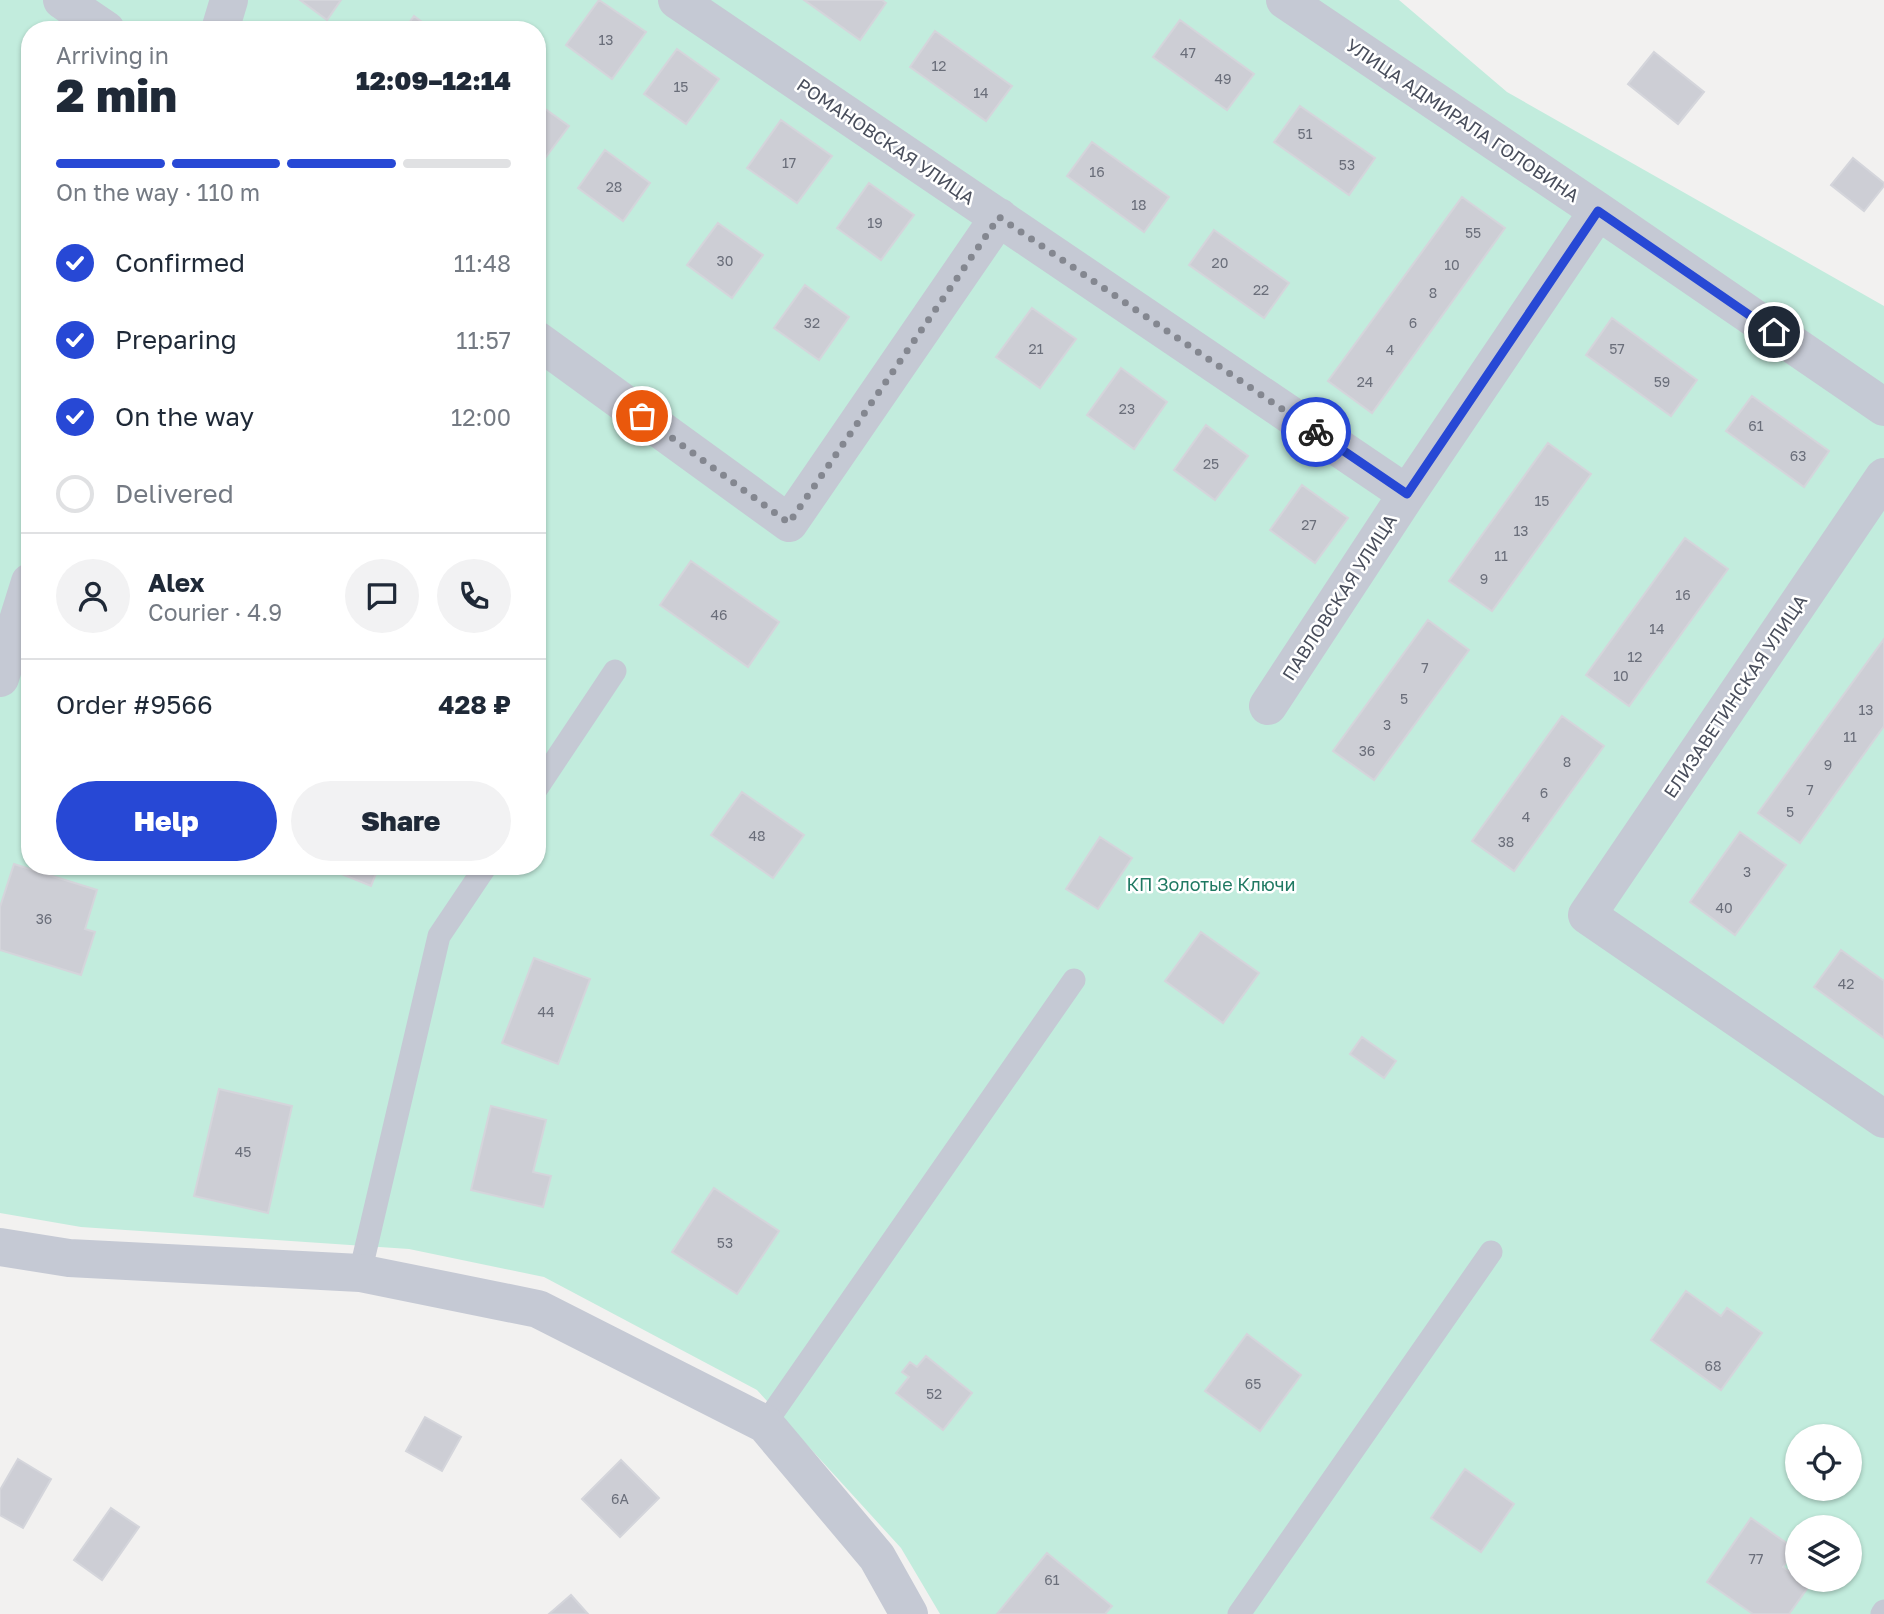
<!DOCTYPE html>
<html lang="en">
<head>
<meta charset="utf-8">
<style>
	body { margin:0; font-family:"Golos Text",sans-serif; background:#f2f2f3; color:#1f2937; height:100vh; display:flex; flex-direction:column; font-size:26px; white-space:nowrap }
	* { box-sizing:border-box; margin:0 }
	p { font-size:23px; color:#747a83 }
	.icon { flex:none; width:38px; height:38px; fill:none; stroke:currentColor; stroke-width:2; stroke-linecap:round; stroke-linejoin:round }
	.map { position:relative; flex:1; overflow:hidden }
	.details { position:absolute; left:21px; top:21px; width:525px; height:854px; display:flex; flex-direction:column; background:#fff; border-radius:28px; box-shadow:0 2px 5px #0004 }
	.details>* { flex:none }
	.fabs { position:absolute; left:1785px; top:1424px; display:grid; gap:14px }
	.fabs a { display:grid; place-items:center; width:77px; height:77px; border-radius:50%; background:#fff; box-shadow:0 2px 5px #0004; font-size:35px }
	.pin { position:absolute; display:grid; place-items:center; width:60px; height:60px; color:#fff; margin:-30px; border:4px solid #fff; border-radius:50%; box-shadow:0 2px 7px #0007 }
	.courier { position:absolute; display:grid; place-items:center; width:70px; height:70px; margin:-35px; border:5px solid #2748d5; border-radius:50%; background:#fff; color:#222; box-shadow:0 2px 9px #0007 }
	.head em { font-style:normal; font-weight:800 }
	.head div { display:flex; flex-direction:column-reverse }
	.head { display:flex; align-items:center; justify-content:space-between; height:119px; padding:0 35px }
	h1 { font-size:46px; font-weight:800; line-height:52px }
	.bar { display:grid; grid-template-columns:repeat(4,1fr); gap:10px 7px; align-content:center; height:84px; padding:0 35px }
	.bar i { height:9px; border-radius:5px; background:#e0e1e3 }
	.bar .on { background:#2748d5 }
	.bar p { grid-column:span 4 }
	.line { display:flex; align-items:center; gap:18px; padding:0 35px; border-top:2px solid #e0e1e3 }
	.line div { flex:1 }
	.round { display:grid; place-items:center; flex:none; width:74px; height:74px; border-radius:37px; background:#f2f2f3 }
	ol { padding:0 35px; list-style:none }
	li { display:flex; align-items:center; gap:21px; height:77px }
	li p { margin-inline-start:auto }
	li .icon { padding:7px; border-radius:50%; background:#2748d5; color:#fff; stroke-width:4 }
	li:last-child { color:#747a83 }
	li i { width:38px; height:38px; border:4px solid #e0e1e3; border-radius:50% }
	.cta { display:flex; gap:14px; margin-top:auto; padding:14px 35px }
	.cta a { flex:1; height:80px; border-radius:42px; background:#2748d5; color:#fff; font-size:28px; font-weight:800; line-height:80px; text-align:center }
	.cta a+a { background:#f2f2f3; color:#1f2937 }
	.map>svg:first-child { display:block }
	.green { fill:#c2ecdd; fill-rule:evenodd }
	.building { fill:#cdced5; stroke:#d4d5db; stroke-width:2 }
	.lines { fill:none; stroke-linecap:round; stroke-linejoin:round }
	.lane { stroke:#c5c9d4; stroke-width:23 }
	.street { stroke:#c5c9d4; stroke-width:38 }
	.done { stroke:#848790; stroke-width:7; stroke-dasharray:0 12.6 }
	.route { stroke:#2748d5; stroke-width:9 }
	.labels { text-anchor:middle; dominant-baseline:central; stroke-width:5; stroke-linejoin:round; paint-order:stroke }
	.number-label { font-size:14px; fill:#6a6e7a }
	.street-label { font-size:18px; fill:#494e5c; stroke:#fff }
	.park-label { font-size:18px; fill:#1f7962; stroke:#fff }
</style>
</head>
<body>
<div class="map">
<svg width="1884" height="1614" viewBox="0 0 1884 1614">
	<rect width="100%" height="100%" fill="#f2f1f0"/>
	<!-- green -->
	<path class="green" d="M0 0H1399L1507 92 1884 306V1614H940L901 1548 757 1390 544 1277 409 1249 81 1227 0 1213ZM30 30H537V866H30ZM1797 1437H1850V1489H1797ZM1797 1528H1850V1580H1797Z"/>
	<!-- building -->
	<path class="building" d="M300 0H341L327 20Z
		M599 0 646 32 612 79 566 45Z
		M804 0H882L886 3 860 40Z
		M414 16 433 30H404Z
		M1180 20 1254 74 1227 110 1153 57Z
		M935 31 1012 86 986 121 910 67Z
		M677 49 719 79 686 124 644 94Z
		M1654 52 1704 92 1678 124 1628 84Z
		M537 103 569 126 537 169Z
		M1300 106 1375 158 1349 195 1274 142Z
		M781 120 832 156 797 203 747 168Z
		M1092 142 1169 197 1144 232 1067 176Z
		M605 150 650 183 623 221 578 188Z
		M1853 158 1884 183V186L1864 211 1831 185Z
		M869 183 914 215 881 260 837 228Z
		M1462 197 1505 228 1372 413 1328 381Z
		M718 223 763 255 732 298 687 265Z
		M1214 230 1289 283 1264 318 1189 265Z
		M805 285 849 317 819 360 774 328Z
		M1032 308 1076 339 1040 388 996 357Z
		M1612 318 1697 380 1671 416 1586 355Z
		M1121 368 1167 402 1134 449 1087 415Z
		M1752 396 1829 451 1804 487 1726 431Z
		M1206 425 1248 456 1215 500 1174 470Z
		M1548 443 1591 474 1492 611 1449 581Z
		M1302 485 1348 518 1315 563 1270 530Z
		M1685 538 1728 569 1629 706 1586 675Z
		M691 561 779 622 748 667 660 605Z
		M1428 620 1469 650 1374 780 1333 751Z
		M1884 639V726L1800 843 1758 813Z
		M1562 716 1604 746 1514 871 1472 841Z
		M742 792 804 835 773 878 711 835Z
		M1740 832 1786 865 1735 935 1690 902Z
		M1100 837 1132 858 1098 909 1066 889Z
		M14 864 97 890 85 929 95 932 81 975 0 950V907Z
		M322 866H379L371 886Z
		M1201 932 1259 973 1223 1023 1165 981Z
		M1841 950 1884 981V1038L1814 987Z
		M534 958 590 979 558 1064 502 1043Z
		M1362 1037 1396 1061 1384 1078 1350 1054Z
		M219 1089 292 1106 268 1213 194 1196Z
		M491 1106 546 1120 533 1172 551 1176 543 1207 471 1190Z
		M714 1188 779 1231 737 1294 672 1252Z
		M1686 1291 1721 1316 1727 1308 1762 1333 1721 1390 1651 1340Z
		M1247 1334 1301 1375 1260 1431 1205 1391Z
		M926 1356 972 1393 943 1430 896 1393 909 1377 902 1372 910 1362 917 1367Z
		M425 1417 461 1437 442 1471 406 1451Z
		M18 1459 51 1479 23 1528 0 1515V1490Z
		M621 1460 659 1498 620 1537 582 1499Z
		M1465 1469 1514 1504 1481 1552 1431 1518Z
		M111 1508 139 1527 102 1580 74 1560Z
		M1751 1518 1795 1549 1783 1567 1797 1577V1580H1802L1809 1586 1789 1614H1753L1707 1582Z
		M1047 1553 1112 1606 1105 1614H997Z
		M571 1595 588 1614H549Z"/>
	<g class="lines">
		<!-- lane -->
		<path class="lane" d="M537 788 615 671
			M360 1273 439 936 486 866
			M765 1424 1074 980
			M1239 1614 1491 1252
			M1882 1614 1884 1611"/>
		<!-- street -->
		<path class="street" d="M62 0 106 30
			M677 0 1407 494
			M1285 0 1598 211 1884 407
			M220 30 229 0
			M537 340 789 523 999 217
			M1884 477 1587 915 1884 1119
			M0 678 30 582
			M1268 706 1407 494 1598 211
			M0 1247 69 1258 360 1273 538 1309 765 1424 877 1557 909 1614"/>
	</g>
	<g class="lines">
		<!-- done -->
		<path class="done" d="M642 416 789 523 999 217 1316 432"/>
		<!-- route -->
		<path class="route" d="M1316 432 1407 494 1598 211 1774 332"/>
	</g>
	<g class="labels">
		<!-- number labels -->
		<g class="number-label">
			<text x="606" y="39">13</text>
			<text x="1188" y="52">47</text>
			<text x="939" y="65">12</text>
			<text x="1223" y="78">49</text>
			<text x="681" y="86">15</text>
			<text x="981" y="92">14</text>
			<text x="1305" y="133">51</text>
			<text x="789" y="162">17</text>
			<text x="1347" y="164">53</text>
			<text x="1097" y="171">16</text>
			<text x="614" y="186">28</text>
			<text x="1139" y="204">18</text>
			<text x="875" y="222">19</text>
			<text x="1473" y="232">55</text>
			<text x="725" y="260">30</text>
			<text x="1220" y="262">20</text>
			<text x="1452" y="264">10</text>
			<text x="1261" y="289">22</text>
			<text x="1433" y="292">8</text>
			<text x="812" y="322">32</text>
			<text x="1413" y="322">6</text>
			<text x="1036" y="348">21</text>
			<text x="1617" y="348">57</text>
			<text x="1390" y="349">4</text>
			<text x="1365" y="381">24</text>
			<text x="1662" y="381">59</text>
			<text x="1127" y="408">23</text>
			<text x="1756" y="425">61</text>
			<text x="1798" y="455">63</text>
			<text x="1211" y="463">25</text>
			<text x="1542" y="500">15</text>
			<text x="1309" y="524">27</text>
			<text x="1521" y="530">13</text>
			<text x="1501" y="555">11</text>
			<text x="1484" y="578">9</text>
			<text x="1683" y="594">16</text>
			<text x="719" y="614">46</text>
			<text x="1657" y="628">14</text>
			<text x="1635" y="656">12</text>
			<text x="1425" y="667">7</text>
			<text x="1621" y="675">10</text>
			<text x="1404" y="698">5</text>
			<text x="1866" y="709">13</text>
			<text x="1387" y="724">3</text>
			<text x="1850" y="736">11</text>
			<text x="1367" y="750">36</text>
			<text x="1567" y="761">8</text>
			<text x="1828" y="764">9</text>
			<text x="1810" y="789">7</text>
			<text x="1544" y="792">6</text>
			<text x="1790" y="811">5</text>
			<text x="1526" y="816">4</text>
			<text x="757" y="835">48</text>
			<text x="1506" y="841">38</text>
			<text x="1747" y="871">3</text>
			<text x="1724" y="907">40</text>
			<text x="44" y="918">36</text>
			<text x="1846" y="983">42</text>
			<text x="546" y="1011">44</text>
			<text x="243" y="1151">45</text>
			<text x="725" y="1242">53</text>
			<text x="1713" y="1365">68</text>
			<text x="1253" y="1383">65</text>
			<text x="934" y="1393">52</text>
			<text x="620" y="1498">6А</text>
			<text x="1756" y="1558">77</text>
			<text x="1052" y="1579">61</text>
		</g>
		<!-- street labels -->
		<g class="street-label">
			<text transform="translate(1463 120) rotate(34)">УЛИЦА АДМИРАЛА ГОЛОВИНА</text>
			<text transform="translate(886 141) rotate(34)">РОМАНОВСКАЯ УЛИЦА</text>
			<text transform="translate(1339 597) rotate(-57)">ПАВЛОВСКАЯ УЛИЦА</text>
			<text transform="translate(1735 696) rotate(-56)">ЕЛИЗАВЕТИНСКАЯ УЛИЦА</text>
		</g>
		<!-- park labels -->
		<g class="park-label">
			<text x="1211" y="884">КП Золотые Ключи</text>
		</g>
	</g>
</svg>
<div class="fabs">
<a><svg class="icon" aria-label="locate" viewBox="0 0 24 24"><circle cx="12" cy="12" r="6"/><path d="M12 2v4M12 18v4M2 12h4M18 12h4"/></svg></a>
<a><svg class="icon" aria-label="layers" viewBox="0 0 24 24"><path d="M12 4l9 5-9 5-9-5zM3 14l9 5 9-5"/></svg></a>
</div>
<div class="pin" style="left:642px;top:416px;background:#ea580c"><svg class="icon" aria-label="bag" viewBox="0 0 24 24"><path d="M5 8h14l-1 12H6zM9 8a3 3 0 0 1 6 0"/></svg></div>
<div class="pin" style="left:1774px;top:332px;background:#1f2937"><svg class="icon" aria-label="home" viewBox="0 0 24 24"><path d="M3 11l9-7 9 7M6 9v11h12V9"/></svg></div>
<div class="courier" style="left:1316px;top:432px"><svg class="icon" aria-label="bike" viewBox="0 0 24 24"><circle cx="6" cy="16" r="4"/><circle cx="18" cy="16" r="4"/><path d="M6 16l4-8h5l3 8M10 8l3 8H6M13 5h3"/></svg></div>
<section class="details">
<div class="head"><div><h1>2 min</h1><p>Arriving in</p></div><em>12:09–12:14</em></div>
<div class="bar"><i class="on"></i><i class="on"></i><i class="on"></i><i></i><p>On the way · 110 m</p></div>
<ol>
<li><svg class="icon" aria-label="check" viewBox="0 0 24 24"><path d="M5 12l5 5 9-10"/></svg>Confirmed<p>11:48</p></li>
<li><svg class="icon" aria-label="check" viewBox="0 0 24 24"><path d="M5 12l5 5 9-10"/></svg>Preparing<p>11:57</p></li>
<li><svg class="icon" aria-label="check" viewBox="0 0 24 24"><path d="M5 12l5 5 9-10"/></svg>On the way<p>12:00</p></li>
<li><i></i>Delivered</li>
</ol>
<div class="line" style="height:126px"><a class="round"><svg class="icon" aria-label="person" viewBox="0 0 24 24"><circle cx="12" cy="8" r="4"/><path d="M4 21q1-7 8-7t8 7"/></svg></a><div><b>Alex</b><p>Courier · 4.9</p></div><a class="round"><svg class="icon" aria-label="chat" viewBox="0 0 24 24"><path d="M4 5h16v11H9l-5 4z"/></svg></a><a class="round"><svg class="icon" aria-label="phone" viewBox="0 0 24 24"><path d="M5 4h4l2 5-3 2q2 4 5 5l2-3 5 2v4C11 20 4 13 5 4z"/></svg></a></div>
<div class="line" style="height:91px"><div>Order #9566</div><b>428 ₽</b></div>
<div class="cta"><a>Help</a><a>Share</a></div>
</section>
</div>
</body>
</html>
